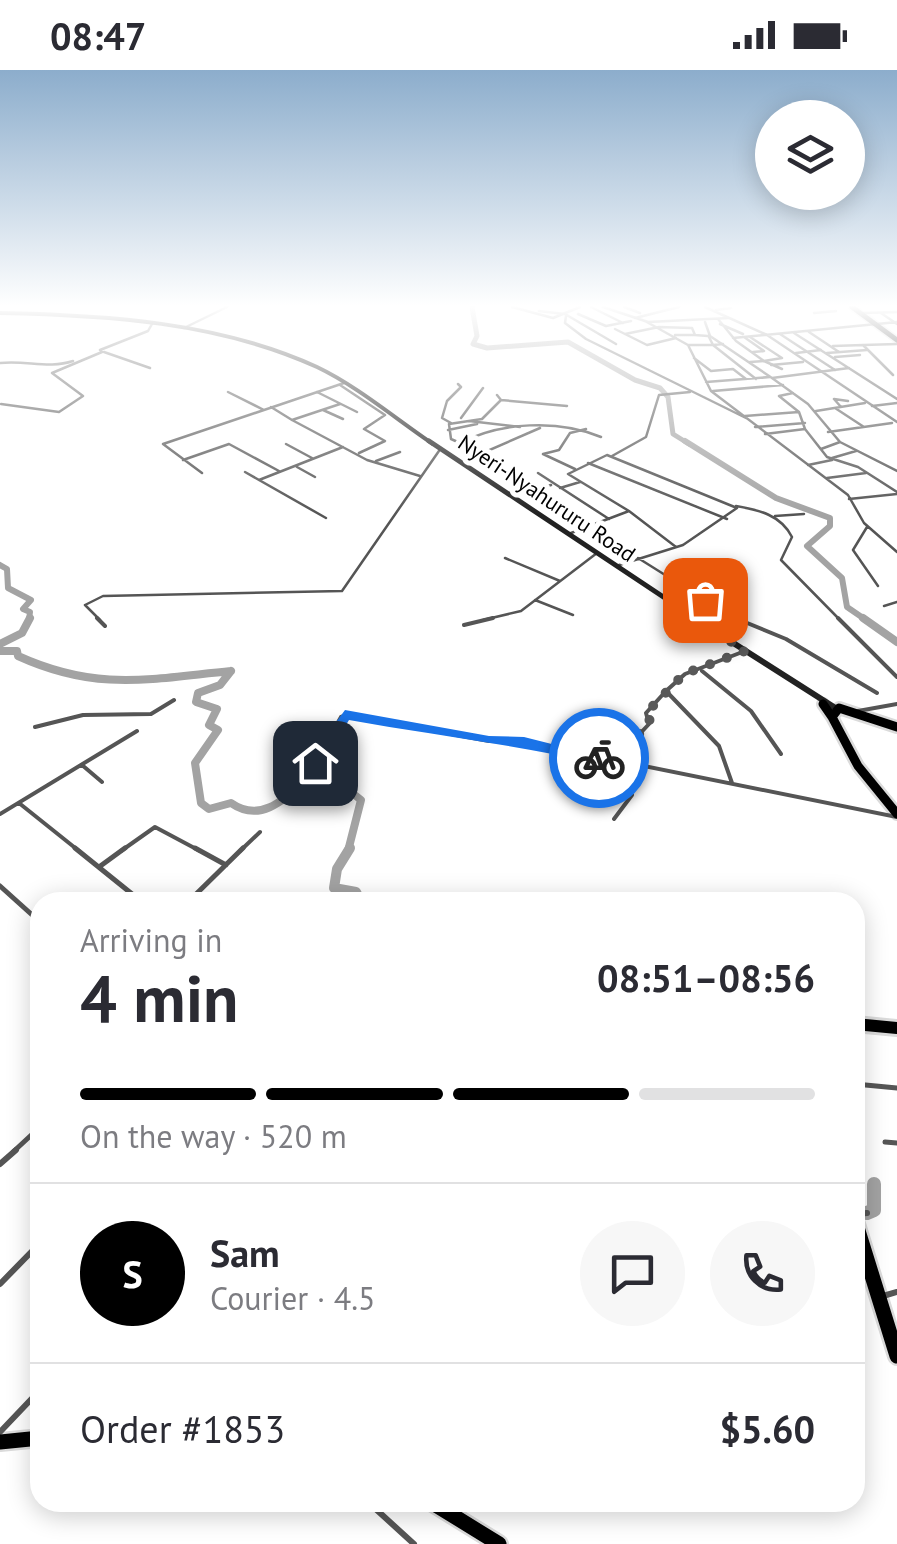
<!DOCTYPE html>
<html lang="en">
<head>
<meta charset="utf-8">
<style>
	body { margin:0; font-family:"PT Sans",sans-serif; background:#f7f7f7; color:#2b2b33; height:100vh; display:flex; flex-direction:column; font-size:38px; white-space:nowrap }
	* { box-sizing:border-box; margin:0 }
	p { font-size:32px; color:#7c7c81 }
	.icon { flex:none; width:55px; height:55px; fill:none; stroke:currentColor; stroke-width:2; stroke-linecap:round; stroke-linejoin:round }
	.map { position:relative; flex:1; overflow:hidden }
	.side { position:absolute; left:30px; top:822px; width:835px; height:620px; display:flex; flex-direction:column; background:#fff; border-radius:30px; box-shadow:0 5px 25px #0003 }
	.side>* { flex:none }
	.buttons { position:absolute; left:755px; top:30px; display:grid; gap:20px }
	.buttons a { display:grid; place-items:center; width:110px; height:110px; border-radius:50%; background:#fff; box-shadow:0 5px 25px #0003; font-size:50px }
	.pin { position:absolute; display:grid; place-items:center; width:85px; height:85px; color:#fff; margin:-42px; border-radius:20px; box-shadow:0 5px 15px #0006 }
	.courier { position:absolute; display:grid; place-items:center; width:100px; height:100px; margin:-50px; border:8px solid #1a73e8; border-radius:50%; background:#fff; color:#222; box-shadow:0 2px 12px #0007 }
	.summary em { font-style:normal; font-weight:600 }
	.summary div { display:flex; flex-direction:column-reverse }
	.summary { display:flex; align-items:center; justify-content:space-between; height:170px; padding:0 50px }
	h1 { font-size:65px; font-weight:600; line-height:75px }
	.bar { display:grid; grid-template-columns:repeat(4,1fr); gap:15px 10px; align-content:center; height:120px; padding:0 50px }
	.bar i { height:12px; border-radius:8px; background:#e1e1e2 }
	.bar .on { background:#000 }
	.bar p { grid-column:span 4 }
	.line { display:flex; align-items:center; gap:25px; padding:0 50px; border-top:2px solid #e1e1e2 }
	.line div { flex:1 }
	.round { display:grid; place-items:center; flex:none; width:105px; height:105px; border-radius:52px; background:#f7f7f7 }
	.status { display:flex; justify-content:space-between; align-items:center; height:70px; padding:0 50px; background:#fff; direction:ltr }
	.status svg { height:28px; fill:currentColor }
	.map>svg:first-child { display:block }
	.lines { fill:none; stroke-linecap:round; stroke-linejoin:round }
	.river-far4 { stroke:#a3a3a3; stroke-width:5 }
	.river-far3 { stroke:#a3a3a3; stroke-width:6 }
	.river-far2 { stroke:#a3a3a3; stroke-width:8 }
	.river-far1 { stroke:#a3a3a3; stroke-width:10 }
	.river { stroke:#a3a3a3; stroke-width:14 }
	.highway-far3-casing { stroke:#dbdbdb; stroke-width:8 }
	.highway-far2-casing { stroke:#dbdbdb; stroke-width:14 }
	.highway-far1-casing { stroke:#dbdbdb; stroke-width:18 }
	.highway-casing { stroke:#dbdbdb; stroke-width:20 }
	.street-far3 { stroke:#555; stroke-width:2.5 }
	.street-far2 { stroke:#555; stroke-width:4 }
	.street-far1 { stroke:#555; stroke-width:5 }
	.street { stroke:#555; stroke-width:6 }
	.secondary-far2 { stroke:#222; stroke-width:4 }
	.secondary-far1 { stroke:#222; stroke-width:5 }
	.secondary { stroke:#222; stroke-width:6 }
	.highway-far3 { stroke:#000; stroke-width:5 }
	.highway-far2 { stroke:#000; stroke-width:9 }
	.highway-far1 { stroke:#000; stroke-width:12 }
	.highway { stroke:#000; stroke-width:15 }
	.route { fill:#1a73e8 }
	.done { stroke:#595959; stroke-width:10; stroke-dasharray:0 18 }
	.labels { text-anchor:middle; dominant-baseline:central; stroke-width:10; stroke-linejoin:round; paint-order:stroke }
	.far-street-label { font-size:22px; fill:#000; stroke:#fff }
</style>
</head>
<body>
<div class="status"><b>08:47</b><svg viewBox="0 0 49 12"><path d="M0 12V9h3v3zM5 12V6h3v6zM10 12V3h3v9zM15 12V0h3v12zM26 1h20v11H26zM47 4h2v5h-2z"/></svg></div>
<div class="map">
<svg width="897" height="1474" viewBox="0 0 897 1474">
	<rect width="100%" height="100%" fill="#fff"/>
	<g class="lines">
		<!-- river-far4 -->
		<path class="river-far4" d="M472 237 477 266 473 274 487 278 568 272 635 310 660 318 668 327 673 364 689 374"/>
		<!-- river-far3 -->
		<path class="river-far3" d="M685 371 776 428 830 448V456L807 476 842 508 847 537 866 550
			M0 495 7 499 8 518 31 530 23 539 30 542 29 550"/>
		<!-- river-far2 -->
		<path class="river-far2" d="M863 548 897 572
			M0 574 22 563 30 548
			M0 581H17L18 586C97 622 149 609 231 601
			M231 601 220 615 198 623 196 632 217 639 209 655 218 660 195 693 201 733 209 739 231 733C264 756 290 723 315 702L331 706 361 730 348 781"/>
		<!-- river-far1 -->
		<path class="river-far1" d="M350 778 337 799 334 818 356 822 361 832"/>
		<!-- river -->
		<path class="river" d="M867 1143 874 1140V1114"/>
		<defs>
			<path id="highway-far3" d="M852 237 897 270"/>
			<path id="highway-far2" d="M823 634 832 647
				M897 657 839 638 832 647 858 696 897 744"/>
			<path id="highway-far1" d="M855 954 897 958"/>
			<path id="highway" d="M855 1151 897 1286
				M0 1372 40 1368
				M431 1432 499 1474"/>
		</defs>
		<!-- highway-far3 casing -->
		<use href="#highway-far3" class="highway-far3-casing"/>
		<!-- highway-far2 casing -->
		<use href="#highway-far2" class="highway-far2-casing"/>
		<!-- highway-far1 casing -->
		<use href="#highway-far1" class="highway-far1-casing"/>
		<!-- highway casing -->
		<use href="#highway" class="highway-casing"/>
		<!-- street-far3 -->
		<path class="street-far3" d="M512 237 553 248 580 237
			M591 237 623 253
			M603 237 648 252 728 248
			M624 237 640 243
			M705 237 767 265 897 352
			M716 240 731 238
			M539 241 565 244 616 274
			M814 243 836 241
			M862 243 897 242
			M881 243 897 254
			M578 244 606 256 631 251
			M566 246 565 253 586 269 748 349
			M635 248 679 237
			M718 249 736 271 764 291 750 292
			M645 251 688 275 711 321 848 425 864 453 897 482
			M705 252 710 266 772 308
			M720 254 743 264
			M184 258 227 237
			M692 258 695 265 708 266
			M615 259 647 275 676 268
			M809 262 839 282
			M794 263 897 329
			M625 264 659 257 692 258
			M780 264 835 300
			M675 265H695
			M744 267 764 281 753 282
			M750 267 782 288 764 291
			M733 268 897 252
			M723 274 713 275 756 309
			M688 275H713L709 267
			M833 276 863 275
			M100 280 148 261 152 254
			M104 282 150 298
			M796 283 821 280
			M827 283 867 280
			M835 287 860 285
			M694 288 711 301 733 299 746 309
			M764 291 782 299
			M0 293C26 290 49 299 73 291
			M771 295 803 292
			M849 298 772 308 808 334 840 372 897 401
			M893 305 863 275 897 274
			M706 312 770 307
			M340 315 385 345 364 359 385 371 359 383
			M713 321 783 315
			M228 322 264 340
			M317 322 357 342
			M793 323 779 326 799 342 805 359 827 387 858 397 897 422
			M497 325 501 330 482 349 449 354 451 369 460 373C501 352 558 349 601 367
			M501 330 567 336
			M1 334 59 342 83 326 52 303 102 282
			M872 336 897 333
			M271 337 292 350 340 334
			M841 337 834 329 848 331
			M835 338 864 357
			M323 340 343 349
			M816 341 865 333
			M745 346 799 342
			M461 348 483 318
			M292 350 367 390 420 406
			M469 351 520 357
			M451 353 442 348 447 331 461 317 458 314
			M755 357 805 353
			M448 360 477 354
			M828 362 892 353
			M765 364 805 359
			M286 374 312 388
			M821 379 840 372
			M612 386 646 367 659 325 690 322
			M832 388 856 381
			M183 390 229 374 279 401
			M376 391 400 382
			M462 392 540 358
			M588 393 727 449
			M808 395 832 390
			M297 397 315 407
			M575 399 543 384 559 380 570 363 586 359
			M245 402 326 448
			M202 403 163 374 344 313
			M538 403 609 449
			M827 408 866 403
			M259 410 343 377
			M514 410 588 457
			M560 418 580 412
			M532 421 551 415
			M849 429 897 424
			M736 436C759 440 781 445 792 467L781 490 840 550
			M629 441 676 477
			M775 446 804 444
			M867 457 853 480 878 516
			M571 463 629 441 568 404 607 385 737 438 683 475 616 496
			M505 488 560 511
			M638 488 705 530 711 541
			M535 530 573 545
			M884 536 897 532
			M693 546 711 543 742 550
			M100 550 85 535 103 526 342 521 441 378
			M483 550 521 541 597 483"/>
		<!-- street-far2 -->
		<path class="street-far2" d="M97 548 105 556
			M735 548 786 569 877 623
			M838 548 897 607
			M464 555 493 548
			M702 601 751 641 781 684
			M858 641 897 634
			M35 657 83 645 151 644 174 630
			M611 691 618 676 634 670 649 654 646 643 666 621
			M315 693 341 647 347 645 489 671 525 672 897 747
			M82 695 102 712
			M732 713 719 676 666 621 685 604 745 581
			M19 733 79 781
			M0 744 137 661
			M614 749 632 725 625 715 634 695
			M121 781 155 757 200 781
			M240 781 260 762"/>
		<!-- street-far1 -->
		<path class="street-far1" d="M75 778 142 832
			M195 778 226 795
			M99 797 125 778
			M0 816 40 852
			M188 832 243 778
			M855 1014 897 1018
			M885 1072 897 1073
			M13 1082 40 1057"/>
		<!-- street -->
		<path class="street" d="M0 1094 16 1080
			M855 1144 867 1143
			M0 1214 40 1173
			M883 1226 897 1222
			M0 1362 40 1320
			M368 1432 414 1474"/>
		<!-- secondary-far2 -->
		<path class="secondary-far2" d="M0 243C106 245 219 252 317 297 357 316 396 349 433 374"/>
		<!-- secondary-far1 -->
		<path class="secondary-far1" d="M429 371 698 550"/>
		<!-- secondary -->
		<path class="secondary" d="M694 548 837 639"/>
		<!-- highway-far3 -->
		<use href="#highway-far3" class="highway-far3"/>
		<!-- highway-far2 -->
		<use href="#highway-far2" class="highway-far2"/>
		<!-- highway-far1 -->
		<use href="#highway-far1" class="highway-far1"/>
		<!-- highway -->
		<use href="#highway" class="highway"/>
	</g>
	<!-- sky -->
	<linearGradient id="sky" x2="0" y2="1"><stop stop-color="#8cadcc"/><stop offset="0.53" stop-color="#fff"/><stop offset="1" stop-color="#fff" stop-opacity="0"/></linearGradient>
	<rect width="897" height="444" fill="url(#sky)"/>
	<!-- route -->
	<path class="route" d="M345 640 489 666 524 667 607 688 599 694C517 675 433 665 349 650L320 697H309V689Z"/>
	<g class="lines">
		<!-- done -->
		<path class="done" d="M599 688 611 691 616 678 634 670 650 651 646 643 684 604 745 581 693 546 712 541 705 530"/>
	</g>
	<g class="labels">
		<!-- far-street labels -->
		<g class="far-street-label">
			<text transform="translate(547 428) rotate(34)">Nyeri-Nyahururu Road</text>
		</g>
	</g>
</svg>
<div class="buttons">
<a><svg class="icon" aria-label="layers" viewBox="0 0 24 24"><path d="M12 4l9 5-9 5-9-5zM3 14l9 5 9-5"/></svg></a>
</div>
<div class="pin" style="left:705px;top:530px;background:#ea580c"><svg class="icon" aria-label="bag" viewBox="0 0 24 24"><path d="M5 8h14l-1 12H6zM9 8a3 3 0 0 1 6 0"/></svg></div>
<div class="pin" style="left:315px;top:693px;background:#1f2937"><svg class="icon" aria-label="home" viewBox="0 0 24 24"><path d="M3 11l9-7 9 7M6 9v11h12V9"/></svg></div>
<div class="courier" style="left:599px;top:688px"><svg class="icon" aria-label="bike" viewBox="0 0 24 24"><circle cx="6" cy="16" r="4"/><circle cx="18" cy="16" r="4"/><path d="M6 16l4-8h5l3 8M10 8l3 8H6M13 5h3"/></svg></div>
<section class="side">
<div class="summary"><div><h1>4 min</h1><p>Arriving in</p></div><em>08:51–08:56</em></div>
<div class="bar"><i class="on"></i><i class="on"></i><i class="on"></i><i></i><p>On the way · 520 m</p></div>
<div class="line" style="height:180px"><b class="round" style="background:#000;color:#fff">S</b><div><b>Sam</b><p>Courier · 4.5</p></div><a class="round"><svg class="icon" aria-label="chat" viewBox="0 0 24 24"><path d="M4 5h16v11H9l-5 4z"/></svg></a><a class="round"><svg class="icon" aria-label="phone" viewBox="0 0 24 24"><path d="M5 4h4l2 5-3 2q2 4 5 5l2-3 5 2v4C11 20 4 13 5 4z"/></svg></a></div>
<div class="line" style="height:130px"><div>Order #1853</div><b>$5.60</b></div>
</section>
</div>
</body>
</html>
